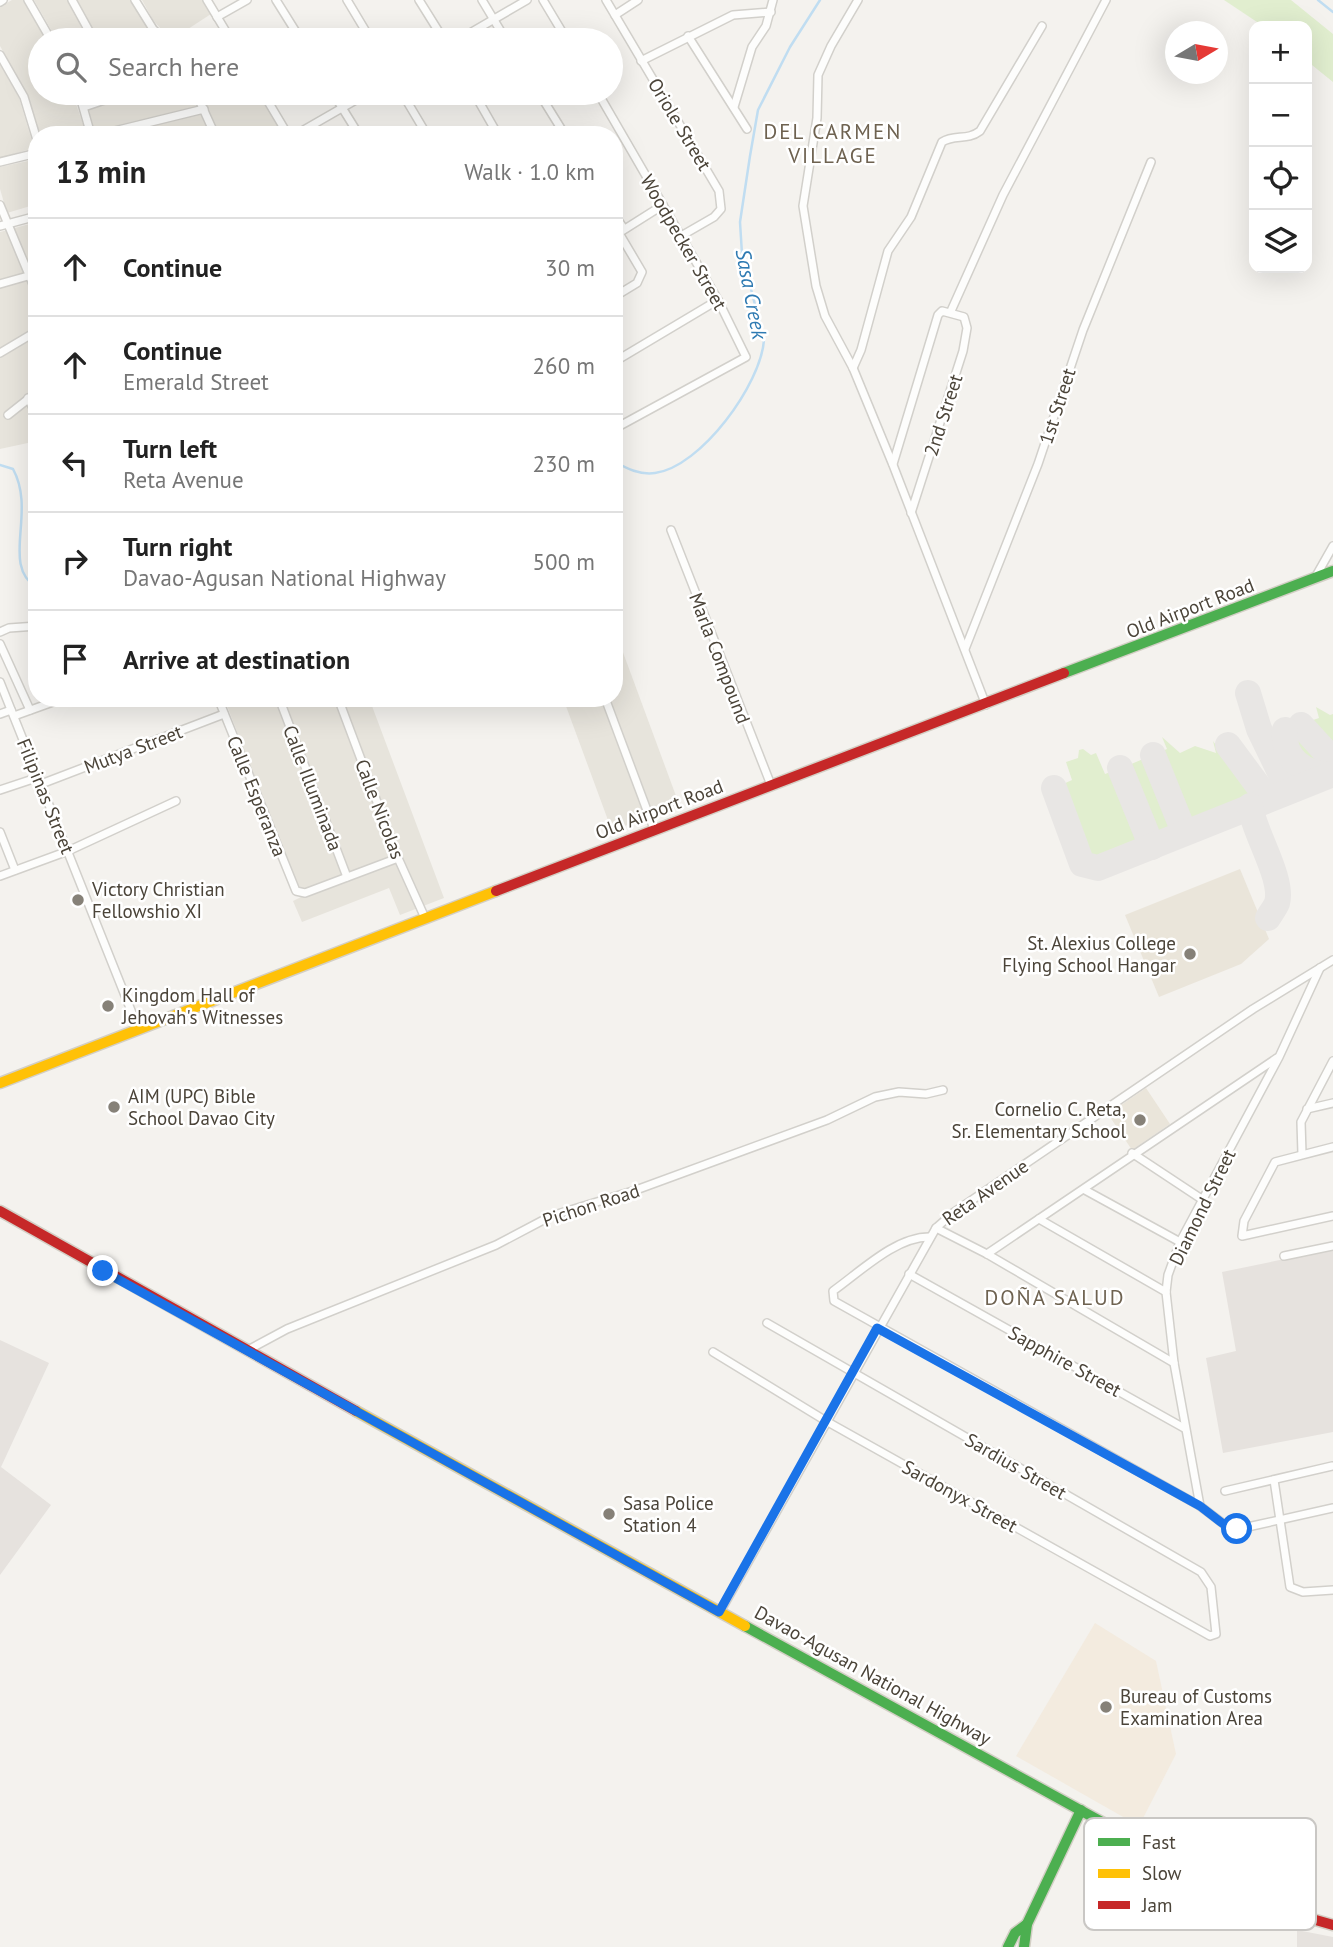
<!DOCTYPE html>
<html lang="en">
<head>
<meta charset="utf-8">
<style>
  body { margin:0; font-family:"PT Sans",sans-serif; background:#f2f2f2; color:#222 }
  .controls { position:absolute; right:21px; top:21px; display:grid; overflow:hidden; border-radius:14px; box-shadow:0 7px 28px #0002 }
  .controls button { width:63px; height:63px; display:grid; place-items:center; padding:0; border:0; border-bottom:2px solid #e0e0e0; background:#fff; color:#222; font:35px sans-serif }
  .compass { position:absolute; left:1165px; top:21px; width:63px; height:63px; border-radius:50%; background:#fff; box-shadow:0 7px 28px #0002; rotate:80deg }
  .stop { position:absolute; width:21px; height:21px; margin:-16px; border:5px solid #1a73e8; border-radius:50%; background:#fff }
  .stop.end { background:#1a73e8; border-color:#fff; box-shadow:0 2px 7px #0008 }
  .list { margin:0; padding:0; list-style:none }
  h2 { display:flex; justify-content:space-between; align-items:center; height:91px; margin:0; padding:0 28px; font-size:30px }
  h2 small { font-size:23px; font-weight:400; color:#767676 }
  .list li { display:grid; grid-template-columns:46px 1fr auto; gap:21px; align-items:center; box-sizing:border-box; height:98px; padding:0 28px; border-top:2px solid #e0e0e0 }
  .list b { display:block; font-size:26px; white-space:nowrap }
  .list p { margin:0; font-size:23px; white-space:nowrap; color:#767676 }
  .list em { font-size:23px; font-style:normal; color:#767676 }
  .icon { flex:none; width:38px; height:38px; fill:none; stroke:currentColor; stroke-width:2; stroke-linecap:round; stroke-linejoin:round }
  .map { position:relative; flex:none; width:1333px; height:1947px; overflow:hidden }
  .search { position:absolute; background:#fff; box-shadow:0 7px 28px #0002; left:28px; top:28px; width:595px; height:77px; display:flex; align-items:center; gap:18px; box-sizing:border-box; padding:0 24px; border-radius:38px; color:#767676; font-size:26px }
  .panel { position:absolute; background:#fff; box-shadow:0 7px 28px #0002; left:28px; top:126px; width:595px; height:581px; border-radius:28px }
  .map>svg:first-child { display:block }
  .residential { fill:#e7e4dc }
  .commercial { fill:#f3ebdf }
  .industrial { fill:#e6e2de }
  .education { fill:#eae5da }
  .green { fill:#e1eecf }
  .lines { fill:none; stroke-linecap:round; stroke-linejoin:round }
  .stream { stroke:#c0ddf1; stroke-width:2.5 }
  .taxiway { stroke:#e8e6e4; stroke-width:26 }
  .street-casing { stroke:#d2d0cb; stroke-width:10 }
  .fast-casing { stroke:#d3cfc5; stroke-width:13 }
  .slow-casing { stroke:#d3cfc5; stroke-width:13 }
  .jam-casing { stroke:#d3cfc5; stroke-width:13 }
  .street { stroke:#fdfdfc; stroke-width:7 }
  .fast { stroke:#4caf50; stroke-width:10 }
  .slow { stroke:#ffc107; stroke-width:10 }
  .jam { stroke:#c62828; stroke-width:10 }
  .route { stroke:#1a73e8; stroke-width:9 }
  .poi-dot { fill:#868178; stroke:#fff; stroke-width:2.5 }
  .labels { text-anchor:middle; stroke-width:5; stroke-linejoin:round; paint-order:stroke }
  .street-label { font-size:19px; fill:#4b4439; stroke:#fff }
  .poi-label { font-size:19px; fill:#4b4439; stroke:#fff; text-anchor:start }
  .neighbourhood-label { font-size:21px; letter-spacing:2px; fill:#6e6250; stroke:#fff }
  .water-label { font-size:21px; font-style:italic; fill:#2e7ab2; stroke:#fff }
  .key { fill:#fff; stroke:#c9c7c4; stroke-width:2 }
  .key-label { font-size:19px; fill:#4b4439 }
</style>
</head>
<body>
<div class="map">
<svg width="1333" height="1947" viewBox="0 0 1333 1947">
  <rect width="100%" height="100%" fill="#f4f2ee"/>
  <!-- residential -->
  <g class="residential">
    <polygon points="12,0 23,0 46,40 40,40 40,93 72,93 86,132 39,135 26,92 0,46 0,7"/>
    <polygon points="34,0 68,0 91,40 57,40"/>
    <polygon points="77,0 131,0 158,40 98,40"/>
    <polygon points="142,0 203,0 211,14 171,40 153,20"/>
    <polygon points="0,64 19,98 34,148 0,158"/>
    <polygon points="134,93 191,93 197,107 94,133 89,110"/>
    <polygon points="200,93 258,93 283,135 219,135"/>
    <polygon points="201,113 210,135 117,135"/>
    <polygon points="37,159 37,204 7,213 0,189 0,167"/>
    <polygon points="37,222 37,441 0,449 0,232"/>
    <polygon points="614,628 679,804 612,831 563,698 614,698"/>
    <polygon points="224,698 369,698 444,898 400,915 389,888 302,922 293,901 301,897"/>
  </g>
  <!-- commercial -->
  <polygon class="commercial" points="1095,1623 1156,1661 1176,1754 1139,1826 1016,1756"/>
  <!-- industrial -->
  <g class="industrial">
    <polygon points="1333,1249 1333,1432 1223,1453 1206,1358 1236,1351 1222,1272"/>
    <polygon points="0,1340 49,1363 1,1467 51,1505 0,1575"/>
    <polygon points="1297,1930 1333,1937 1333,1947 1297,1947"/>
  </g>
  <!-- education -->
  <g class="education">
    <polygon points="1240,869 1269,939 1241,964 1159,997 1125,915"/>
    <polygon points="1146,1088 1170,1124 1132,1150 1108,1114"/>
  </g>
  <!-- green -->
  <g class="green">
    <polygon points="1224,0 1291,0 1333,34 1333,82 1307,61 1307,26 1263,26"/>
    <polygon points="1316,707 1330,715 1333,714 1333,755 1307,722 1319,718"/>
    <polygon points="1296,726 1327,762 1325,768 1313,770 1297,758 1288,737 1291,728"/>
    <polygon points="1162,737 1180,753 1195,746 1216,753 1213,741 1220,751 1225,748 1260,794 1184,824 1157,753 1167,749"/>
    <polygon points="1083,749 1091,755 1096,753 1105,774 1116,770 1127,796 1123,798 1128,810 1132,808 1145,840 1091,862 1083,856 1058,790 1061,785 1072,780 1066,762 1078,758 1079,750"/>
    <polygon points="1150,756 1177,827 1150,838 1137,806 1140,804 1122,768"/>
  </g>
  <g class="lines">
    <!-- stream -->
    <g class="stream">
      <polyline points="1318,0 1333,12"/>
      <path d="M614,461C627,469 640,475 655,473C701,467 761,384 764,340L742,254L740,222L750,156L758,110L790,47L820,0"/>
      <path d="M0,465L13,469C37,513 0,565 37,588"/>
    </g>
    <!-- taxiway -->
    <g class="taxiway">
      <polyline points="1248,693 1259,729 1289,791"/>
      <polyline points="1301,725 1333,760"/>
      <path d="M1285,730C1282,759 1304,773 1329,775"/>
      <polyline points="1228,745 1268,799"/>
      <polyline points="1153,755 1184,832"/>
      <polyline points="1120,768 1152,847"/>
      <polyline points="1054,788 1082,864 1098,868 1333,774"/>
      <path d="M1250,806C1254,833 1284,879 1277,903C1275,908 1270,914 1268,918"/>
    </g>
    <!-- street casing -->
    <g class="street-casing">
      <g id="street">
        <polyline points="28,0 51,40"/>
        <polyline points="72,0 94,40"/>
        <polyline points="135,0 153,29 164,40"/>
        <polyline points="207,0 231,40"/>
        <polyline points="276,0 301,40"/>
        <polyline points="347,0 371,40"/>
        <polyline points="419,0 444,40"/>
        <polyline points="482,0 506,40"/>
        <polyline points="543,0 567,40"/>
        <polyline points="606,0 719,191 721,209 714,217 681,236"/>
        <polyline points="858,0 831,46 818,75 817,118 803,206 816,286 825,316 853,368 893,465 986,705"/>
        <polyline points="0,2 3,0"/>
        <polyline points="615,15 638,0"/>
        <polyline points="217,17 247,0"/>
        <polyline points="688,36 747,129"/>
        <polyline points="458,40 527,0"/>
        <polyline points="0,55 24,97 37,140"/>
        <polyline points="641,61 733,15 771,12"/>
        <polyline points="79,93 91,135"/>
        <polyline points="196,93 215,135"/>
        <polyline points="263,93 288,135"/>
        <polyline points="333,93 359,135"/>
        <polyline points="402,93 427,135"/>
        <polyline points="474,93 498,135"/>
        <polyline points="539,93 565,135"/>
        <polyline points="598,93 718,300 746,357 614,429"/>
        <polyline points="84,107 125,93"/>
        <polyline points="734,107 752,47 766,26 773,0"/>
        <polyline points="98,135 204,109"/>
        <polyline points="295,135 368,93"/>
        <polyline points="0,162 37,153"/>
        <polyline points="0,205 37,294"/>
        <polyline points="614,214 624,229"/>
        <polyline points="0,226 37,216"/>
        <polyline points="614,236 663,205"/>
        <polyline points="0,284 28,276"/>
        <polyline points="614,297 637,283 642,272 619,233"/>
        <polyline points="951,311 1003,195 1106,0"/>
        <polyline points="0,353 37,331"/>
        <polyline points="614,362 718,300"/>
        <path d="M853,368L861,350L888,251L911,217L942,142C955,134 967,141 980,131L1042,26"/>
        <polyline points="28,398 37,416"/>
        <polyline points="8,415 37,392"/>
        <polyline points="893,464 938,315 942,311 964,317 967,328 963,351 911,513"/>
        <polyline points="671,530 771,785"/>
        <polyline points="1316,576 1333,546"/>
        <polyline points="0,632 9,628 37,626"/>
        <polyline points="0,644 30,710"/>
        <polyline points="965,649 1038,464 1083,330 1151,162"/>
        <polyline points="0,682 138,1028"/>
        <polyline points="218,698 296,891 305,893 398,858"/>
        <polyline points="279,698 347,877"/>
        <polyline points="338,698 398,858 425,918"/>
        <polyline points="605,698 654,829"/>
        <polyline points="0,714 11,710"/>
        <polyline points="14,716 64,698"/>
        <polyline points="41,784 224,714"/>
        <polyline points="0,790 39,777"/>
        <polyline points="0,832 15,870"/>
        <polyline points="0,876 68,851 176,801"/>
        <polyline points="1307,1109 1333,1103"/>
        <polyline points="1333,1147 1275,1162 1244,1221 1242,1236 1333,1216"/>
        <polyline points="1132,1153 1203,1200"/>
        <polyline points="1302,1154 1301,1122 1333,1061"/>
        <polyline points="1085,1190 1180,1242"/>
        <polyline points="1039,1219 1166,1292"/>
        <polyline points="936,1228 987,1254 1174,1363"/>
        <path d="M929,1237C895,1237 860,1272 833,1291L834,1301L1200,1506L1229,1528H1243L1333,1508"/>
        <polyline points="987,1254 1277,1058"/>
        <polyline points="1284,1256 1333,1246"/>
        <polyline points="909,1274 1184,1428"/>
        <polyline points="248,1350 287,1329 496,1245 551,1216 636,1190 827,1120 875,1097 899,1092 926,1094 943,1090"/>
        <polyline points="713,1352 826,1421 1210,1636 1216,1634 1211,1587 1201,1572 767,1323"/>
        <polyline points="1274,1480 1290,1587 1303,1592 1333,1590"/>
        <polyline points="1225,1491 1332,1466"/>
        <polyline points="1200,1506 1174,1363 1166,1292 1168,1275 1180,1242 1279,1057 1320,968"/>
        <polyline points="720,1612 936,1228 953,1213 1253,1009 1333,960"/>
      </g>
    </g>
    <!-- fast casing -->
    <g class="fast-casing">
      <g id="fast">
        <polyline points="1064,673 1333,571"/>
        <polyline points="745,1626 1160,1854"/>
        <polyline points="1008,1947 1015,1933 1027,1924"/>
        <polyline points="1024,1947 1027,1924 1081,1810"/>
      </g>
    </g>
    <!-- slow casing -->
    <g class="slow-casing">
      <g id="slow">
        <polyline points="0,1083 496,891"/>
        <polyline points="356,1411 745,1626"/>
      </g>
    </g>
    <!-- jam casing -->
    <g class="jam-casing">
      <g id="jam">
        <polyline points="496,891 1064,673"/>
        <polyline points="0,1211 356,1411"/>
        <polyline points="1160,1854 1260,1904 1333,1925"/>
      </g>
    </g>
    <!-- street -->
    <use href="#street" class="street"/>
    <!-- fast -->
    <use href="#fast" class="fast"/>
    <!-- slow -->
    <use href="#slow" class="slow"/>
    <!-- jam -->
    <use href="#jam" class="jam"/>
  </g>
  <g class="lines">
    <!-- route -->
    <polyline class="route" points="103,1271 719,1612 877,1328 1200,1506 1222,1523 1237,1529"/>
  </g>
  <!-- markers -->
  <g class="poi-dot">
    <circle cx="78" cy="900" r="7"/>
    <circle cx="1190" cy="954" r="7"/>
    <circle cx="108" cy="1006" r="7"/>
    <circle cx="114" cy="1107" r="7"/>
    <circle cx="1140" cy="1120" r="7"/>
    <circle cx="609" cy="1514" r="7"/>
    <circle cx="1106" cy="1707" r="7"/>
  </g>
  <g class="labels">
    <!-- street labels -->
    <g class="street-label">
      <text transform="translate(680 124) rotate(59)" y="7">Oriole Street</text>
      <text transform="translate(684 242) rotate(60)" y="7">Woodpecker Street</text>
      <text transform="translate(1057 406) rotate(-72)" y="7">1st Street</text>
      <text transform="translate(943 415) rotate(-72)" y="7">2nd Street</text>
      <text transform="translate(1190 608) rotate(-21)" y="7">Old Airport Road</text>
      <text transform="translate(720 658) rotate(69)" y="7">Marla Compound</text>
      <text transform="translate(133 749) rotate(-21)" y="7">Mutya Street</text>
      <text transform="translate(313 788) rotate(69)" y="7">Calle Illuminada</text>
      <text transform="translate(46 796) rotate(68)" y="7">Filipinas Street</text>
      <text transform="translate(257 796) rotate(68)" y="7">Calle Esperanza</text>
      <text transform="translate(380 809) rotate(69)" y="7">Calle Nicolas</text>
      <text transform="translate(659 809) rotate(-21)" y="7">Old Airport Road</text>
      <text transform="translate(985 1192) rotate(-35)" y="7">Reta Avenue</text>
      <text transform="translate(591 1205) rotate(-18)" y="7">Pichon Road</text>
      <text transform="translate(1202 1207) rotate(-64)" y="7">Diamond Street</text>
      <text transform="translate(1065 1361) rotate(29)" y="7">Sapphire Street</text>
      <text transform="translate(1016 1466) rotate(30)" y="7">Sardius Street</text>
      <text transform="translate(960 1496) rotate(29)" y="7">Sardonyx Street</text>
      <text transform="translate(873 1675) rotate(29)" y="7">Davao-Agusan National Highway</text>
    </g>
    <!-- poi labels -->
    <g class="poi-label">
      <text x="92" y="896">Victory Christian<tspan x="92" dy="22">Fellowshio XI</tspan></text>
      <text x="1176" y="950" text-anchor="end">St. Alexius College<tspan x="1176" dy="22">Flying School Hangar</tspan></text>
      <text x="122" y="1002">Kingdom Hall of<tspan x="122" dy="22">Jehovah's Witnesses</tspan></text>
      <text x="128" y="1103">AIM (UPC) Bible<tspan x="128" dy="22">School Davao City</tspan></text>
      <text x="1126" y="1116" text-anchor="end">Cornelio C. Reta,<tspan x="1126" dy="22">Sr. Elementary School</tspan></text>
      <text x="623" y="1510">Sasa Police<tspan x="623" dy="22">Station 4</tspan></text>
      <text x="1120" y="1703">Bureau of Customs<tspan x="1120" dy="22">Examination Area</tspan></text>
    </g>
    <!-- neighbourhood labels -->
    <g class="neighbourhood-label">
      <text x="833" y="139">DEL CARMEN<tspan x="833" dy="24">VILLAGE</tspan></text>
      <text x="1055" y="1305">DOÑA SALUD</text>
    </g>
    <!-- water labels -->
    <g class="water-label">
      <text transform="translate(751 294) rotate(79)" y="7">Sasa Creek</text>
    </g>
  </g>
  <!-- legend -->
  <rect x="1084" y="1818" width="232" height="112" rx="10" class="key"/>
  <rect x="1098" y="1838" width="32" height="8" fill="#4caf50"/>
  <rect x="1098" y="1869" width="32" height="9" fill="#ffc107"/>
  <rect x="1098" y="1901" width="32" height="8" fill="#c62828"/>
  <g class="key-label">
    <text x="1142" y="1849">Fast</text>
    <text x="1142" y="1880">Slow</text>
    <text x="1142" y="1912">Jam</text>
  </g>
</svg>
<div class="controls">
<button>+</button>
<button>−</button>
<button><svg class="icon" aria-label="locate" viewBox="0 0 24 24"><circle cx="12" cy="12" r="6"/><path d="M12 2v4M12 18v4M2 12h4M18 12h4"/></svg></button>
<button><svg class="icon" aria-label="layers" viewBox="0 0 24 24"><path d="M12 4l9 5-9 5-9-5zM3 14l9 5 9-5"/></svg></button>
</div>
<svg class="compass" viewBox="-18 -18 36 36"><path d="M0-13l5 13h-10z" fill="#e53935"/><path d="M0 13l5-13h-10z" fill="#767676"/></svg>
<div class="stop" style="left:1237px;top:1529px"></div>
<div class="stop end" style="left:103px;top:1271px"></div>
<div class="search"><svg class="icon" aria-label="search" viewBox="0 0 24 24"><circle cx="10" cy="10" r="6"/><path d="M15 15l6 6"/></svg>Search here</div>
<section class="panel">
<h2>13 min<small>Walk · 1.0 km</small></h2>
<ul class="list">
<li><svg class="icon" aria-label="ahead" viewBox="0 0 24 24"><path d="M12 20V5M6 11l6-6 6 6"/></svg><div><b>Continue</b></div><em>30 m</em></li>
<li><svg class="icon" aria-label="ahead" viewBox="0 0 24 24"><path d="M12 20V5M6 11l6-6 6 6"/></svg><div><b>Continue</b><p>Emerald Street</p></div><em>260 m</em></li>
<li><svg class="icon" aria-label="left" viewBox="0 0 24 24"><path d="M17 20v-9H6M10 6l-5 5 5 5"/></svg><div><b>Turn left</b><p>Reta Avenue</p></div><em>230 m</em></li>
<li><svg class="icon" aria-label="right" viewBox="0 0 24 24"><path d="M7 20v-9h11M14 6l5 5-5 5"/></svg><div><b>Turn right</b><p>Davao-Agusan National Highway</p></div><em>500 m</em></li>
<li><svg class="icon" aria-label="arrive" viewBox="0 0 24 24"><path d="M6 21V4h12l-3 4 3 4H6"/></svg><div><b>Arrive at destination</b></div></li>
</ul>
</section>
</div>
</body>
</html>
